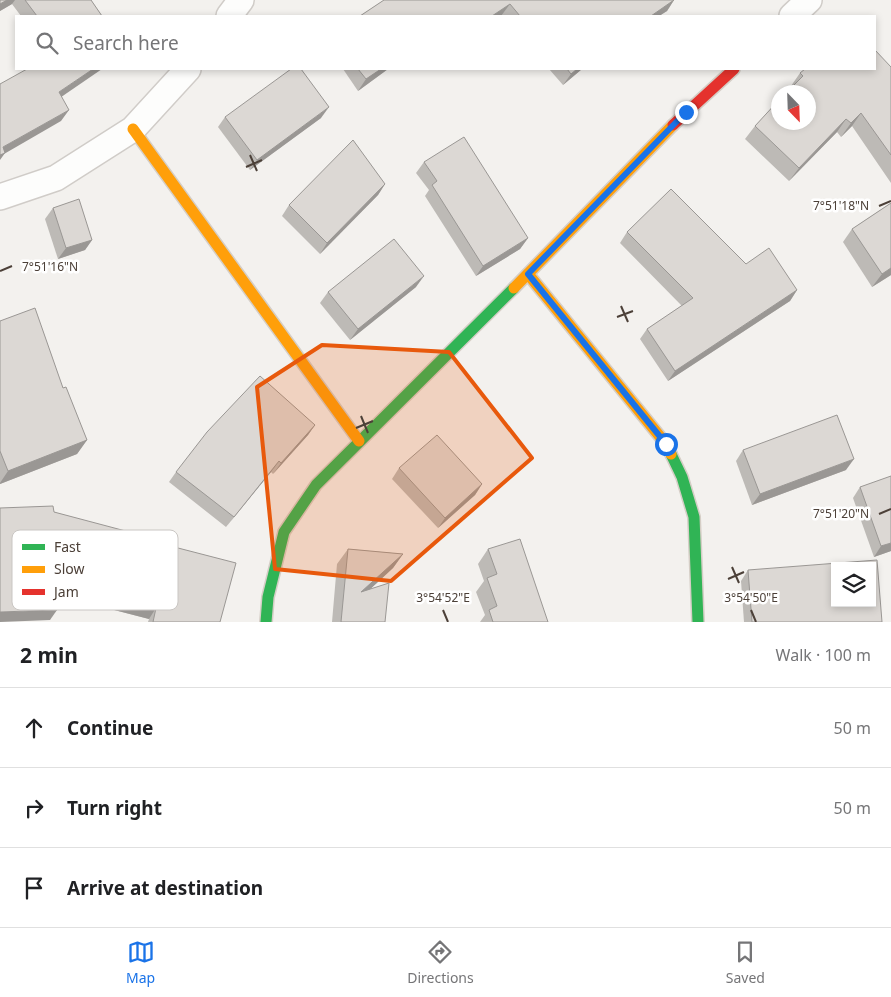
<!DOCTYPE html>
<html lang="en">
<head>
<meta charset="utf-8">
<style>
  body { margin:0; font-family:"Noto Sans",sans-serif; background:#f6f6f6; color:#202124 }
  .controls { position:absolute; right:15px; bottom:15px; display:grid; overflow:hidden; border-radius:0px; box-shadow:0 2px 8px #0003 }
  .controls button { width:45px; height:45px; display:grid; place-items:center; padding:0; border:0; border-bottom:1px solid #e0e0e0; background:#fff; color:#202124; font:25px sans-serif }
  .compass { position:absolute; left:771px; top:85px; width:45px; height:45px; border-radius:50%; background:#fff; box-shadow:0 2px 8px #0003; rotate:157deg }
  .stop { position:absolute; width:15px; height:15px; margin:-11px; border:4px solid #1a73e8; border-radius:50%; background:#fff }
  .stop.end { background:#1a73e8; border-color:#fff; box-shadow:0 1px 5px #0008 }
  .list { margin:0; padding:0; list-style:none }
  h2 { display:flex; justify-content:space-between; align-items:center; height:65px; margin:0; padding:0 20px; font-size:21px }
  h2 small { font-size:16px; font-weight:400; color:#757577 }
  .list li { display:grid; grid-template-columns:32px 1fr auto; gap:15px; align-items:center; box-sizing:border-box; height:80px; padding:0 20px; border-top:1px solid #e0e0e0 }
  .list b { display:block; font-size:19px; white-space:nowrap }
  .list em { font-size:16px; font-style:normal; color:#757577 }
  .icon { flex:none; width:28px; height:28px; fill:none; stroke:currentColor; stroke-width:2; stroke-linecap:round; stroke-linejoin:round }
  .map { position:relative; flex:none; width:891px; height:622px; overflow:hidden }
  .search { position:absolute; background:#fff; box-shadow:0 2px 8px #0003; left:15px; right:15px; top:15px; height:55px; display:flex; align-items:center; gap:12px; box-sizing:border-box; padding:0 18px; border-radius:0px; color:#757577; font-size:19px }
  .sheet { height:305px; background:#fff }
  nav { display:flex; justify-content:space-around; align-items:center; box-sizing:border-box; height:70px; border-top:1px solid #e0e0e0; background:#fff; font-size:14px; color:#757577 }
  nav a { display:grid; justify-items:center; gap:2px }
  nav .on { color:#1a73e8 }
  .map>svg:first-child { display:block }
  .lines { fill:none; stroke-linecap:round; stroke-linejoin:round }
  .street-casing { stroke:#d0ccc8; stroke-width:28 }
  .fast-casing { stroke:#d5cec6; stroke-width:14 }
  .slow-casing { stroke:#d5cec6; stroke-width:14 }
  .jam-casing { stroke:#d5cec6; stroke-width:14 }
  .street { stroke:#fdfdfc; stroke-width:25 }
  .fast { stroke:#30b455; stroke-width:11 }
  .slow { stroke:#ff9f0a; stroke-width:11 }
  .jam { stroke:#e5322d; stroke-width:11 }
  .wall { fill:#bdbab6 }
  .shaded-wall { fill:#9a9794 }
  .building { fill:#dcd8d4; stroke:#9a9794; fill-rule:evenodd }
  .route { stroke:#1a73e8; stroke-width:6 }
  .marked { fill:#e8590c; fill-opacity:0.2; stroke:#e8590c; stroke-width:4; stroke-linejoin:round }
  .ticks { fill:none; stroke:#4c4038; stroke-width:2 }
  .key { fill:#fff; stroke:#c9c6c3; stroke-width:1 }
  .key-label { font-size:14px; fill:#4c4038 }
  .ticks-label { font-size:12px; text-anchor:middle; fill:#4c4038; stroke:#fff; stroke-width:5; stroke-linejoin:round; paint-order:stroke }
</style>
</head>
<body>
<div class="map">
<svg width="891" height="622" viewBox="0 0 891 622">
  <rect width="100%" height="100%" fill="#f3f1ee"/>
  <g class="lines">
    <!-- street casing -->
    <g class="street-casing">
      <g id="street">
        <polyline points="229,16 241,0"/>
        <polyline points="792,16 809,0"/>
        <polyline points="0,197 56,178 133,129 188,69"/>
      </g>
    </g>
    <!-- fast casing -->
    <g class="fast-casing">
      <g id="fast">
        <polyline points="671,454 682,477 694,517 698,622"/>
        <polyline points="266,622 268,597 284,532 316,485 514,288"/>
      </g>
    </g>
    <!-- slow casing -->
    <g class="slow-casing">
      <g id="slow">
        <polyline points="133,129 359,441"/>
        <polyline points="528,274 666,444 671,454"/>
        <polyline points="514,288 673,125"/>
      </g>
    </g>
    <!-- jam casing -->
    <g class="jam-casing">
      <polyline id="jam" points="673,125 734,69"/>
    </g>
    <!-- street -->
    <use href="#street" class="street"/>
    <!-- fast -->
    <use href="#fast" class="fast"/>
    <!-- slow -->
    <use href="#slow" class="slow"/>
    <!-- jam -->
    <use href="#jam" class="jam"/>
  </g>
  <!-- wall -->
  <g class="wall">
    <polygon points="0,0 91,0 102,16 21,16 12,4 0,11"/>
    <polygon points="384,0 674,0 667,11 659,16 360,16"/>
    <polygon points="891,67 891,183 852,126 841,137 837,132 789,181 745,139 755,126 792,87 791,86 800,73"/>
    <polygon points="343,69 388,69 358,91"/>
    <polygon points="549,69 582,69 563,85"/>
    <polygon points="225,117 321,118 250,170 218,127"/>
    <polygon points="424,162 528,238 520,249 476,276 425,196 429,190 416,173"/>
    <polygon points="385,184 378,195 320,254 282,216 289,205"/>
    <polygon points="891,203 891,275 872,287 843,242 852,229"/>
    <polygon points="53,208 92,240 85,250 58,259 45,219"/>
    <polygon points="627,232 746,264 797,290 790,301 668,381 640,339 647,329 682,306 620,243"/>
    <polygon points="416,287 350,340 320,303 328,292"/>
    <polygon points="0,321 63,388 87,440 77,454 0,484"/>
    <polygon points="315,425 308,435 273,474 271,472 226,527 169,482 176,472"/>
    <polygon points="743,450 846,470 752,505 736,461"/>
    <polygon points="399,468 482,484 475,495 438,528 392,479"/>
    <polygon points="860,487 891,551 874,557 853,498"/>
    <polygon points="54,512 151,541 220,622 148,622 149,619 56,595 50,620"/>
    <polygon points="348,549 403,554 393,568 370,589 385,622 332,622 337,564"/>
    <polygon points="488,549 548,622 480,622 485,615 476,592 484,581 478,564"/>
    <polygon points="748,570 882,622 744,622 741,581"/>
  </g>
  <!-- shaded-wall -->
  <g class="shaded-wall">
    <polygon points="7,0 15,0 12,4 0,11 0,4"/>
    <polygon points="674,0 667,11 659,16 651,16"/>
    <polygon points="510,4 501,16 492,16"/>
    <polygon points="93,69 102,69 51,104 59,92"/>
    <polygon points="381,69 388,69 358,91 366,79"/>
    <polygon points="577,69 582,69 563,85 571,74"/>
    <polygon points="329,107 321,118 250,170 257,160"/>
    <polygon points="69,110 61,121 4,154 5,153 0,160 0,151 3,147"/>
    <polygon points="861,113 852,126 841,137 851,123"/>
    <polygon points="846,119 837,132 789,181 799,168"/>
    <polygon points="385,184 378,195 320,254 327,243"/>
    <polygon points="528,238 520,249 476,276 483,266"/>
    <polygon points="92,240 85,250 58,259 66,248"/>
    <polygon points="891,268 891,275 872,287 882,274"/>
    <polygon points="424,276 416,287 350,340 358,329"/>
    <polygon points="797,290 790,301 668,381 675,371"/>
    <polygon points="315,425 308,435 273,474 281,463"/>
    <polygon points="87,440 77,454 0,484 0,483 8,471"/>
    <polygon points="854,459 846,470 752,505 760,494"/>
    <polygon points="279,461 271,472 226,527 234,517"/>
    <polygon points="482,484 475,495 438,528 445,518"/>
    <polygon points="891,543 891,551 874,557 881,546"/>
    <polygon points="403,554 393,568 351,607 361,592"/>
    <polygon points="56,582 156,608 149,619 49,593"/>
    <polygon points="57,610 50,620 0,622 0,612"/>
  </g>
  <!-- building -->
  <g class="building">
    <polygon points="0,0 7,0 0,4"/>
    <polygon points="25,0 91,0 102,16 37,16"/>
    <polygon points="384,0 674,0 651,16 520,16 510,4 492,16 360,16"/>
    <polygon points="875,50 891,67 891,155 861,113 851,123 846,119 799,168 755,126 778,101 778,122 808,122 808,92 787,92 803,76 800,73 805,69 875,69"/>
    <polygon points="27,69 93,69 59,92 69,110 3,147 5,153 0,155 0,84"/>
    <polygon points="291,69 301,69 329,107 257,160 225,117"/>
    <polygon points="358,69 381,69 366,79"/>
    <polygon points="567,69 577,69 571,74"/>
    <polygon points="464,137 528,238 483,266 432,185 437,181 424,162"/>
    <polygon points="353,140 385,184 327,243 289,205"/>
    <polygon points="671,189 746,264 769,248 797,290 675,371 647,329 693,298 627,232"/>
    <polygon points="79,199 92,240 66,248 53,208"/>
    <polygon points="891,203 891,268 882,274 852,229"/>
    <polygon points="394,239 424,276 358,329 328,292"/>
    <polygon points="35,308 63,388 66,387 87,440 8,471 0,451 0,321"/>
    <polygon points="260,376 315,425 281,463 279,461 234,517 176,472 207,432"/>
    <polygon points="837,415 854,459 760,494 743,450"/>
    <polygon points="437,435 482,484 445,518 399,468"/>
    <polygon points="891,476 891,543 881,546 860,487"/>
    <polygon points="53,506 54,512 152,538 151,541 236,563 220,622 153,622 156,608 56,582 57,610 0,612 0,508"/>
    <polygon points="520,539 548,622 493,622 489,610 497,606 487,578 497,574 488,549"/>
    <polygon points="348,549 403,554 361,592 389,583 385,622 341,622"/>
    <path d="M877,560L882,622H752L748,570ZM835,566H872V603H835Z"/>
  </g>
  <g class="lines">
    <!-- route -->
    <polyline class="route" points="666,444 528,274 686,112"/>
  </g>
  <!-- marked area -->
  <path class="marked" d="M322,345L449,352L532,458L391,581L275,569L257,387Z"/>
  <!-- ticks -->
  <path class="ticks" d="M250,155L257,171M246,167L262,160M879,206L891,201M0,271L12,266M621,306L628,322M617,317L633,311M361,416L368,433M356,428L373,421M879,514L891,509M732,567L739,583M728,579L744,572M443,610L448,622M751,610L756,622"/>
  <!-- legend -->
  <rect x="12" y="530" width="166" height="80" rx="8" class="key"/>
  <rect x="22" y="544" width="23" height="6" fill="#30b455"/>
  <rect x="22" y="566" width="23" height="7" fill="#ff9f0a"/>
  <rect x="22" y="589" width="23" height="6" fill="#e5322d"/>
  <g class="key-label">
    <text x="54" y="552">Fast</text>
    <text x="54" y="574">Slow</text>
    <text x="54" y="597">Jam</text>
  </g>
  <g class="ticks-label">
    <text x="841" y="210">7°51'18"N</text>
    <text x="50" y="271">7°51'16"N</text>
    <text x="841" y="518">7°51'20"N</text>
    <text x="443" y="602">3°54'52"E</text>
    <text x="751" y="602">3°54'50"E</text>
  </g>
</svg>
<div class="controls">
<button><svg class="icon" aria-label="layers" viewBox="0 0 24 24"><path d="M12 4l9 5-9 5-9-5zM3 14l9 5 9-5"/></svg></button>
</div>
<svg class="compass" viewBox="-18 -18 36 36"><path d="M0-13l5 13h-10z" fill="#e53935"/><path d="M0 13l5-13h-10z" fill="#757577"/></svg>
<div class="stop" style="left:666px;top:444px"></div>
<div class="stop end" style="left:686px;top:112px"></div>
<div class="search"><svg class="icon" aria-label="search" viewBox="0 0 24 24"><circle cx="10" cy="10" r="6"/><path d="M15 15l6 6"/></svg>Search here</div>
</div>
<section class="sheet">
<h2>2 min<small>Walk · 100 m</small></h2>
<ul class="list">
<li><svg class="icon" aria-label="ahead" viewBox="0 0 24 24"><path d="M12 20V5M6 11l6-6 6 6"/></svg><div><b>Continue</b></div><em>50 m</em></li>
<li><svg class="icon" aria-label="right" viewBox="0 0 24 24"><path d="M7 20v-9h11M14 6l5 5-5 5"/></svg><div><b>Turn right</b></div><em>50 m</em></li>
<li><svg class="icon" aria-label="arrive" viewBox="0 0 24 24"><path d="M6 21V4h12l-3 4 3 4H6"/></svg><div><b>Arrive at destination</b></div></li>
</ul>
</section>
<nav>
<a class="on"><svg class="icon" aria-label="map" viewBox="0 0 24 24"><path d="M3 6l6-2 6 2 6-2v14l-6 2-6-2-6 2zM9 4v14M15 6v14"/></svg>Map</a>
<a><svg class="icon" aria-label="directions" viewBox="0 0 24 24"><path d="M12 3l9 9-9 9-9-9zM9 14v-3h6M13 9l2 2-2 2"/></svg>Directions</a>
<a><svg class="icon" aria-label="saved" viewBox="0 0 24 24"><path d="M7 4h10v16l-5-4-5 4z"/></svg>Saved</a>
</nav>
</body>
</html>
